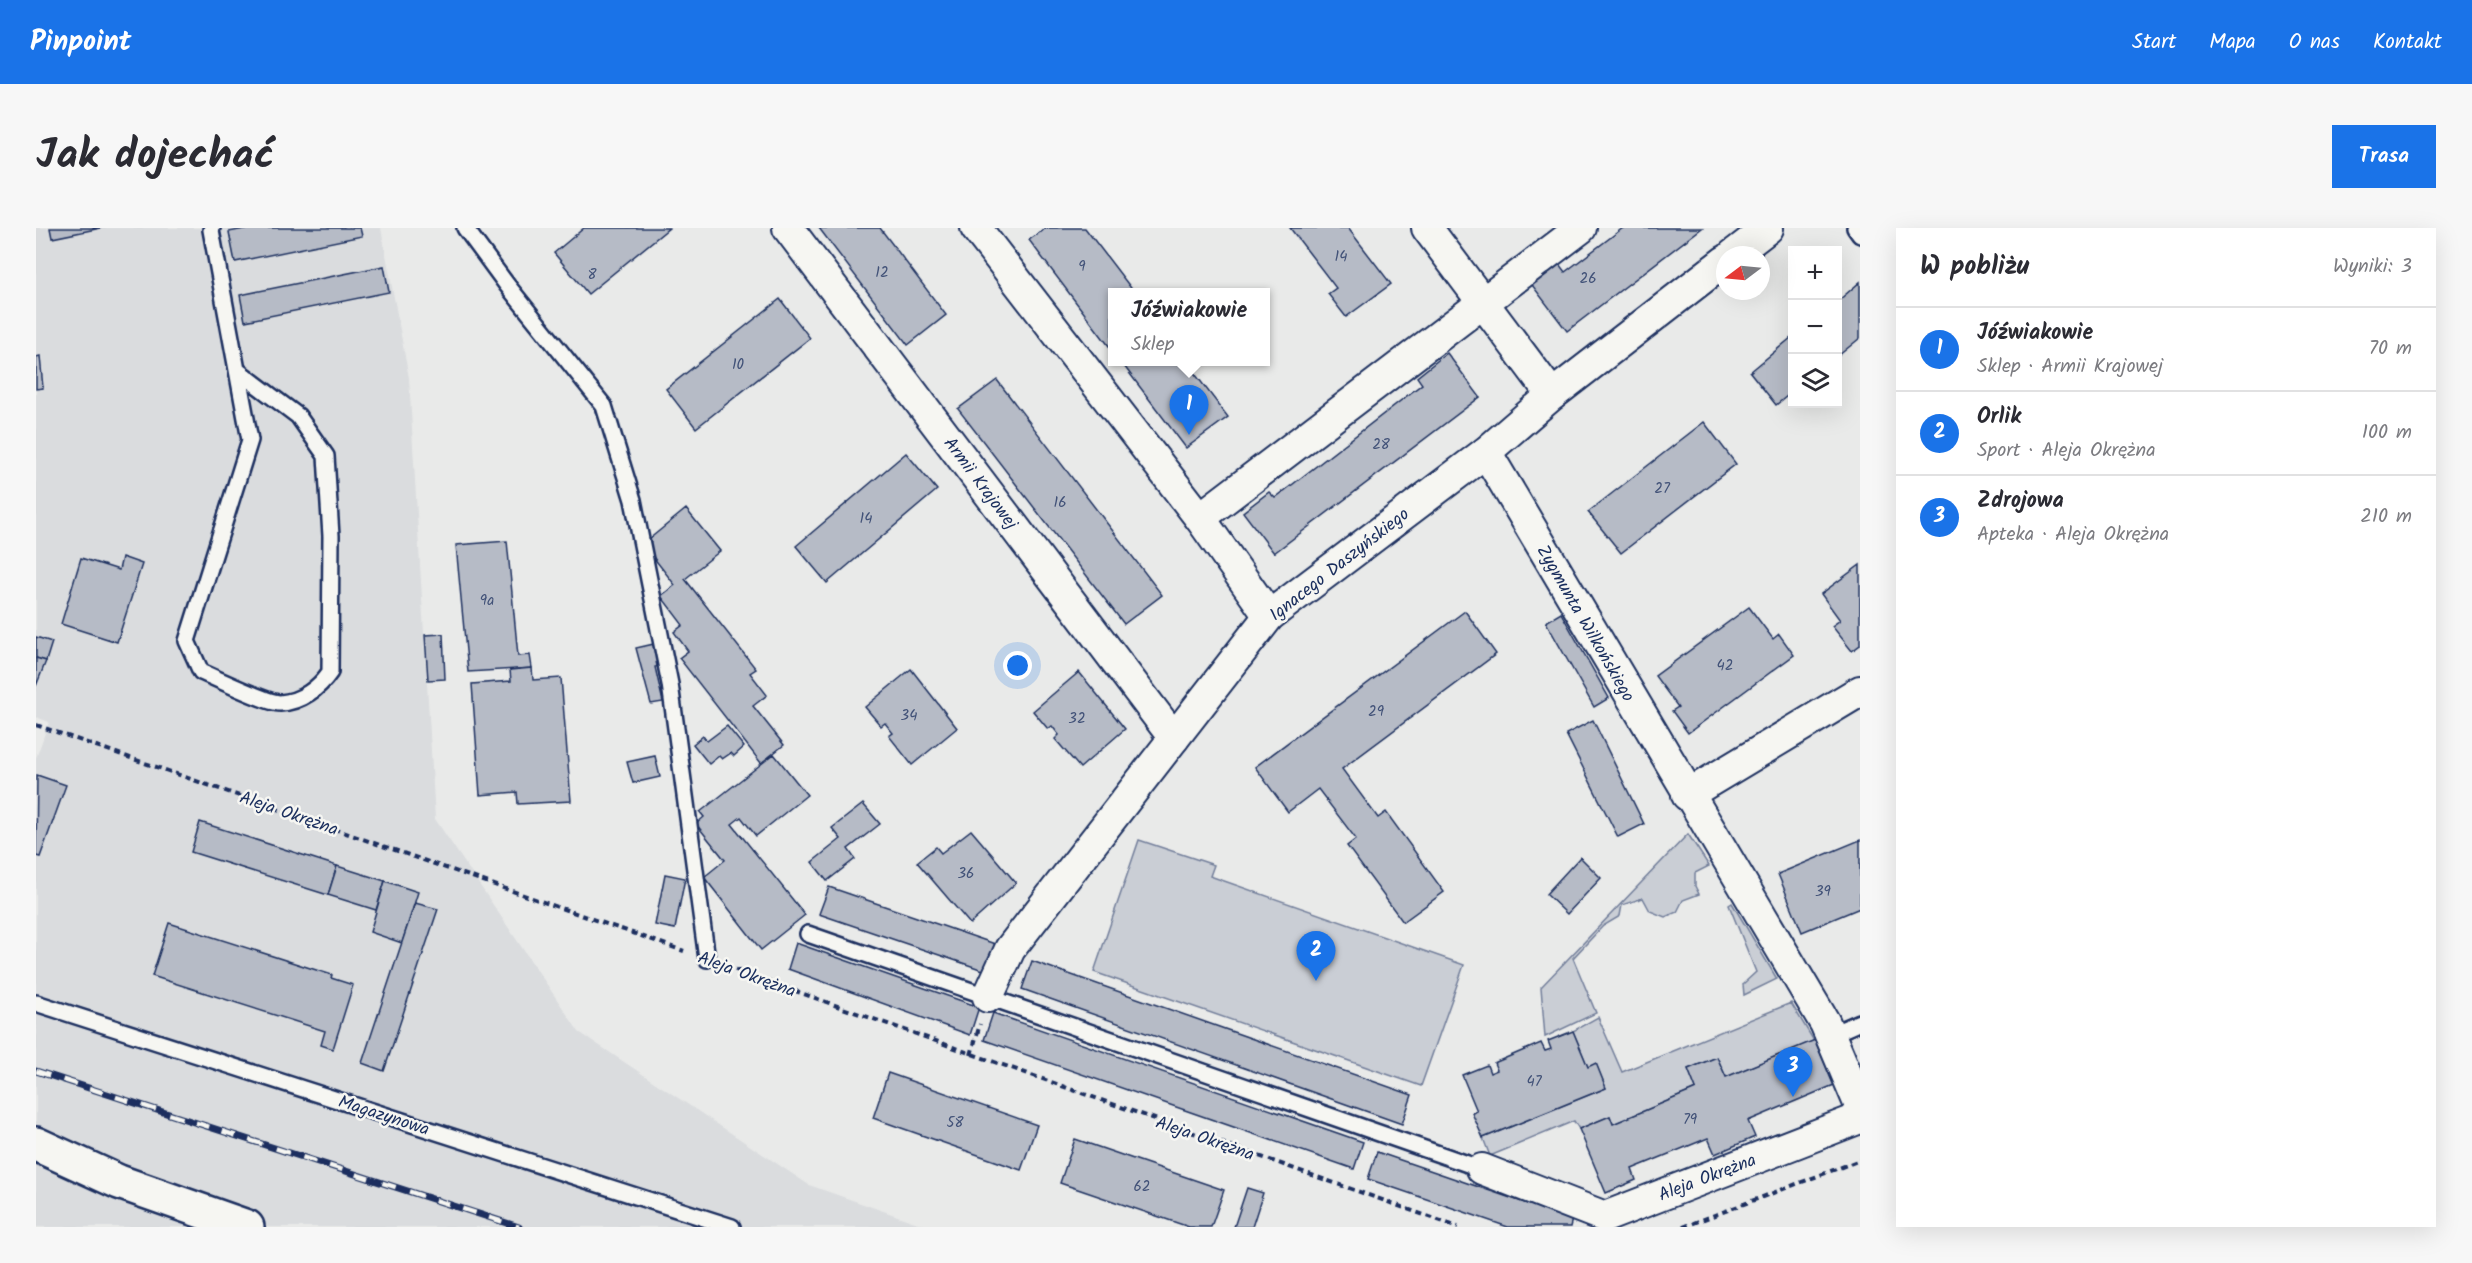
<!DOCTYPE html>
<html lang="pl">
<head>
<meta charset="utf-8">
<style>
  body { margin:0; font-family:Kalam,sans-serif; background:#f7f7f7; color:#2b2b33 }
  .controls { position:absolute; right:18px; top:18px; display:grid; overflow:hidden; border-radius:0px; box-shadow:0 6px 24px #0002 }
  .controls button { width:54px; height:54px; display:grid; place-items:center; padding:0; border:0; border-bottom:2px solid #e1e1e2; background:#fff; color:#2b2b33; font:30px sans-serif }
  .compass { position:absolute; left:1680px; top:18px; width:54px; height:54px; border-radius:50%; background:#fff; box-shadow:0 6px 24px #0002; rotate:254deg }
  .you { position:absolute; left:982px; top:438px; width:21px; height:21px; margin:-15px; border:4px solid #fff; border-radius:50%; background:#1a73e8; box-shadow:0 0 0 9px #1a73e833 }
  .badge { display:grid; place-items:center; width:39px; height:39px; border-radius:50%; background:#1a73e8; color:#fff; font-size:20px; font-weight:700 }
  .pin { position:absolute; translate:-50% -50px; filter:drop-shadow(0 2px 3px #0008) }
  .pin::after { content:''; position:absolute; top:32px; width:21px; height:18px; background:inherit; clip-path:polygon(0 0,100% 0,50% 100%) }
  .popup { position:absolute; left:1072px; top:60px; width:162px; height:78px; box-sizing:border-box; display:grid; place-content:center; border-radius:0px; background:#fff; filter:drop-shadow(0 2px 4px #0005); font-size:20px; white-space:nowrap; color:#7c7c81 }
  .popup b { font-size:22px; color:#2b2b33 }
  .popup::after { content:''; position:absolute; left:50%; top:100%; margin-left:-12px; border:12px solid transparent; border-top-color:#fff }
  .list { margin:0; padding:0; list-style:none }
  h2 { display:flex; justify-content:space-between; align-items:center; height:78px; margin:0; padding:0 24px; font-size:26px }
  h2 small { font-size:20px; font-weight:400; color:#7c7c81 }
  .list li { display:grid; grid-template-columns:39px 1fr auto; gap:18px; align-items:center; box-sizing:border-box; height:84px; padding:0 24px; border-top:2px solid #e1e1e2 }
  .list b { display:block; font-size:22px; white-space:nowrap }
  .list p { margin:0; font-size:20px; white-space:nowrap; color:#7c7c81 }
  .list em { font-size:20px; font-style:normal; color:#7c7c81 }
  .icon { flex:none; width:33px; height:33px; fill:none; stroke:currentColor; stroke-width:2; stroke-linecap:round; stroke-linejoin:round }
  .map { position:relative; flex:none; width:1824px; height:999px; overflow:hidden; border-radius:0px }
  header { display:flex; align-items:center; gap:36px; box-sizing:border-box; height:84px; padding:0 30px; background:#1a73e8; color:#fff }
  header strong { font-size:28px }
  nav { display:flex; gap:33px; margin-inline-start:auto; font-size:21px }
  .intro { display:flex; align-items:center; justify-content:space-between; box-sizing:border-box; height:144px; padding:0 36px }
  h1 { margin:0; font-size:42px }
  .button { padding:15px 27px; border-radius:0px; background:#1a73e8; color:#fff; font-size:21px; font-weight:700 }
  main { display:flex; gap:36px; padding:0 36px }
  aside { flex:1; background:#fff; border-radius:0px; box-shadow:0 6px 24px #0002 }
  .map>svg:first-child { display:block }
  .built { fill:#dadcde }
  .green { fill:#caced5; stroke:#727e9a; stroke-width:1.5 }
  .building { fill:#b6bbc6; stroke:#1b2f5e; stroke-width:1.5 }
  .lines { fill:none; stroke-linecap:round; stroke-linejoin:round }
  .service-casing { stroke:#1b2f5e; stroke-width:20 }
  .minor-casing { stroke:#1b2f5e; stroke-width:34 }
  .tertiary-casing { stroke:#1b2f5e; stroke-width:38 }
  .path { stroke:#1b2f5e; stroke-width:4; stroke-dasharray:6 4.5; stroke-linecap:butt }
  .service { stroke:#f6f6f2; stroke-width:15 }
  .minor { stroke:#f6f6f2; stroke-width:30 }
  .tertiary { stroke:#f6f6f2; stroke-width:33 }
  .rail-casing { stroke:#1b2f5e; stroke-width:7 }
  .rail { stroke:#f6f6f2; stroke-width:4.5; stroke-dasharray:14; stroke-linecap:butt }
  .labels { text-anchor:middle; stroke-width:5; stroke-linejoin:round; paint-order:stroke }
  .number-label { font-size:15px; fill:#425278 }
  .street-label { font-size:18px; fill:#1b2f5e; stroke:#f6f6f2 }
</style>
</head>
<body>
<header>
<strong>Pinpoint</strong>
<nav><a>Start</a><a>Mapa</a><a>O nas</a><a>Kontakt</a></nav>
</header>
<div class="intro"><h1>Jak dojechać</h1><a class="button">Trasa</a></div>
<main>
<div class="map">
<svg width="1824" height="999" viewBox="0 0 1824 999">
  <rect width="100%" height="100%" fill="#e9eae9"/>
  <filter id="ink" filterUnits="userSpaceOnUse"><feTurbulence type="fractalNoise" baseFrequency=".0167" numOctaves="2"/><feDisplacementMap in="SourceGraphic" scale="12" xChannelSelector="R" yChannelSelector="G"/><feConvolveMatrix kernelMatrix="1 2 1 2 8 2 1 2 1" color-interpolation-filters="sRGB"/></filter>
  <g filter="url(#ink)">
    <!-- built -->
    <polygon class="built" points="0,0 345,0 373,150 399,591 543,804 773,957 893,999 0,999 0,530 13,494 0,489"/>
    <!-- green -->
    <g class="green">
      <polygon points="1652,606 1673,638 1659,645 1659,658 1663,666 1647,672 1641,684 1629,689 1614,683 1607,670 1586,677 1584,688 1567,698 1537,730 1560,785 1509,809 1505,759"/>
      <polygon points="1103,612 1178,637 1174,648 1428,737 1385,858 1058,744"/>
      <polygon points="1696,675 1741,751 1708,767 1707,756 1720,744 1693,677"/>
      <polygon points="1755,775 1778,813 1690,849 1681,829 1652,841 1660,861 1577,896 1574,888 1543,901 1538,893 1454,928 1447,910 1570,860 1560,836 1552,839 1537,803 1562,789 1586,844"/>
    </g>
    <!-- building -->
    <g class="building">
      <polygon points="14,0 65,0 16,10"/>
      <polygon points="213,0 324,0 326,8 199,34 193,4"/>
      <polygon points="548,0 633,0 552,66 518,25"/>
      <polygon points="783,0 844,0 910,87 872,117"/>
      <polygon points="1010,0 1049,0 1098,64 1076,64 1076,122 993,12"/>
      <polygon points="1254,0 1312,0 1355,56 1310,89 1292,66 1300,60"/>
      <polygon points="1587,0 1666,0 1531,103 1496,57 1523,36 1529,44"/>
      <polygon points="348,38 353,64 209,93 204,67"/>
      <polygon points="1824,54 1824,110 1802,128 1802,73"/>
      <polygon points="744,71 774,110 660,200 630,161"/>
      <polygon points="1756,109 1756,164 1740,177 1714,144"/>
      <polygon points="1411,125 1444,169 1238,325 1207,284 1233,264 1239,270 1386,156 1381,149"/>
      <polygon points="4,128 7,160 0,161 0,129"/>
      <polygon points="1085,134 1150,134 1192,189 1150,220"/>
      <polygon points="961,152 1126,367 1088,396 922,181"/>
      <polygon points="1668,194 1700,236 1585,325 1552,284"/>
      <polygon points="870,225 901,262 791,355 760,318"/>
      <polygon points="650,281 684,323 649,351 720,441 714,445 731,467 717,478 748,517 725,535 643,430 652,423 638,404 647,397 625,368 639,357 607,316"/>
      <polygon points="471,313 482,428 494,427 496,440 432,444 420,317"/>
      <polygon points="86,329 106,336 81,414 25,396 45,330 83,342"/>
      <polygon points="1824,337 1824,417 1816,423 1796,398 1804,392 1785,366"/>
      <polygon points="1713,379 1737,411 1743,406 1758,427 1652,505 1636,483 1642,479 1619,448"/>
      <polygon points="1429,383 1460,426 1306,541 1342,590 1350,584 1408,664 1367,694 1311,618 1320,611 1282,561 1252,584 1219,539"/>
      <polygon points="1525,385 1573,470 1558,479 1510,394"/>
      <polygon points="407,406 409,451 392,452 389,407"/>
      <polygon points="0,409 16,414 10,433 0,430"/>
      <polygon points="618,416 624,438 619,439 627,474 615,476 600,420"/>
      <polygon points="0,430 10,433 0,458"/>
      <polygon points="496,440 497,452 525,450 535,573 482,576 481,564 444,567 436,456 475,453 474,442"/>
      <polygon points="875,441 921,500 876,537 853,508 857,505 849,495 845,498 829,479"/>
      <polygon points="1043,444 1089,501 1044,540 1019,511 1023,507 1016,498 1012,501 997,483"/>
      <polygon points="1557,492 1608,596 1582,609 1530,506"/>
      <polygon points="691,498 708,519 698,528 695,525 686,531 683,528 673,536 657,516 667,508 671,513"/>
      <polygon points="738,526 771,567 720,608 705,589 696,596 769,687 725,722 668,649 689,632 660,596 668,589 664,584"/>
      <polygon points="619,528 624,549 597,555 591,534"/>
      <polygon points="1,547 30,557 4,629 0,628"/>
      <polygon points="827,576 844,596 812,621 819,631 791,653 776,634 805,611 796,600"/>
      <polygon points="164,594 301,638 292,667 155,624"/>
      <polygon points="935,602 980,655 934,696 881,634 900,619 905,625"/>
      <polygon points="1824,612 1824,680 1766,704 1742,646"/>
      <polygon points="1544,629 1565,650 1531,686 1510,666"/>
      <polygon points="301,638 349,653 340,682 292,667"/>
      <polygon points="629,646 649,650 639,701 619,697"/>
      <polygon points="349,653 382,664 366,715 334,704"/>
      <polygon points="793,659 965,718 956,745 783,686"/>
      <polygon points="379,675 402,681 348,843 326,835"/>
      <polygon points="133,695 296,747 295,750 317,757 297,821 285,817 289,803 116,748"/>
      <polygon points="760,715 943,779 934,807 752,741"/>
      <polygon points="996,733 1376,867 1366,896 986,761"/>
      <polygon points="957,785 1327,914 1318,941 948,812"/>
      <polygon points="1537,803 1552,839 1560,835 1570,860 1447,910 1436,885 1441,883 1426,847 1451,837 1454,845 1461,842 1458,835 1505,815 1509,823 1515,821 1512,813"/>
      <polygon points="1779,812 1798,857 1712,893 1719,909 1679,926 1672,910 1596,941 1600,952 1570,965 1543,901 1574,888 1577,896 1660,861 1652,841 1681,829 1690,849"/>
      <polygon points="852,845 1001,897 985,942 837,890"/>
      <polygon points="1039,911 1188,962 1175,999 1153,999 1024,955"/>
      <polygon points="1341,924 1536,991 1534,999 1472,999 1332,951"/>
      <polygon points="1211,960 1227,965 1216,999 1198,999"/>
    </g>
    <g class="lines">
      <!-- service casing -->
      <g class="service-casing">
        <g id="service">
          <path d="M176,0L175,2L214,212L151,413L165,444C180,450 231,475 244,475C265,474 283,460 294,444L295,308L290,228L262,188L201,142"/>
          <polyline points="429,0 471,57 568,178 597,272 634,456 671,731"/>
          <polyline points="1819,0 1824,7"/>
          <polyline points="772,706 1446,941"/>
          <polyline points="0,775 696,999"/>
          <polyline points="1794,807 1824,794"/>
        </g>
      </g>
      <!-- minor casing -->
      <g class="minor-casing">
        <g id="minor">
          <polyline points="752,0 1138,510"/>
          <polyline points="940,0 1164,290 1233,388"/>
          <polyline points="1391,0 1516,167"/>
          <polyline points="1697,27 1732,0"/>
          <polyline points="1450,224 1789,795 1824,878"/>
          <polyline points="1164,290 1545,0"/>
          <polyline points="1651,567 1824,463"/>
          <polyline points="952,769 974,721 1233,388 1450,224 1516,167 1689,33"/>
          <polyline points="1446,941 1569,989 1824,890"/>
        </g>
      </g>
      <!-- tertiary casing -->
      <g class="tertiary-casing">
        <polyline id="tertiary" points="0,916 83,954 211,999"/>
      </g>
      <!-- path -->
      <g class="path">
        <polyline points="0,497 648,723"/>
        <polyline points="689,738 1422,999"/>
        <polyline points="935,827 944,796"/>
        <polyline points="1647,999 1824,932"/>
      </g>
      <!-- service -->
      <use href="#service" class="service"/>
      <!-- minor -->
      <use href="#minor" class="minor"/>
      <!-- tertiary -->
      <use href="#tertiary" class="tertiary"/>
      <!-- rail casing -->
      <g class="rail-casing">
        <polyline id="rail" points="0,843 483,999"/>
      </g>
      <!-- rail -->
      <use href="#rail" class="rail"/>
    </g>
  </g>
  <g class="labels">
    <!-- number labels -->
    <g class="number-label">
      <text x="1305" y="33">14</text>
      <text x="1046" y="43">9</text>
      <text x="846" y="49">12</text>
      <text x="556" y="51">8</text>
      <text x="1552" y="55">26</text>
      <text x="702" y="141">10</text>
      <text x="1345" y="221">28</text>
      <text x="1626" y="265">27</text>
      <text x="1024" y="279">16</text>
      <text x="830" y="295">14</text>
      <text x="451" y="377">9a</text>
      <text x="1689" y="442">42</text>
      <text x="1340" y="488">29</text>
      <text x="873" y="492">34</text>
      <text x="1041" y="495">32</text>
      <text x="930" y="650">36</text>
      <text x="1787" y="668">39</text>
      <text x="1498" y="858">47</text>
      <text x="1654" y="896">79</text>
      <text x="919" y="899">58</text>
      <text x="1106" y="963">62</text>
    </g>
    <!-- street labels -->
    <g class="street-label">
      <text transform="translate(945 255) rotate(53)" y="6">Armii Krajowej</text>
      <text transform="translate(1303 336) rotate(-38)" y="6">Ignacego Daszyńskiego</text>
      <text transform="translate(1550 395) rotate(60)" y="6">Zygmunta Wilkońskiego</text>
      <text transform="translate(253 585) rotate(19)" y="6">Aleja Okrężna</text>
      <text transform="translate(711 746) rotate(20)" y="6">Aleja Okrężna</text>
      <text transform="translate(348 887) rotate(18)" y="6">Magazynowa</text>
      <text transform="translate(1169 910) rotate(19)" y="6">Aleja Okrężna</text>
      <text transform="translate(1671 949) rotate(-21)" y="6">Aleja Okrężna</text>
    </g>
  </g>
</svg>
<div class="controls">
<button>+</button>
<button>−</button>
<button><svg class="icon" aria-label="layers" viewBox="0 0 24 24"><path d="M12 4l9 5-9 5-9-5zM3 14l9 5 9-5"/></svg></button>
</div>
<svg class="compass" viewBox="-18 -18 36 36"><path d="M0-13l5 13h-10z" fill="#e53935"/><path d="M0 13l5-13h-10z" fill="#7c7c81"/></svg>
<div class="you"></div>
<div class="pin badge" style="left:1153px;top:207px">1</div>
<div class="popup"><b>Jóźwiakowie</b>Sklep</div>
<div class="pin badge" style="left:1280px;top:753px">2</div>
<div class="pin badge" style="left:1757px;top:869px">3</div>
</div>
<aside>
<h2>W pobliżu<small>Wyniki: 3</small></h2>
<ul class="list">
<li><span class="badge">1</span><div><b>Jóźwiakowie</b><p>Sklep · Armii Krajowej</p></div><em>70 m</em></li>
<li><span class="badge">2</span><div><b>Orlik</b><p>Sport · Aleja Okrężna</p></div><em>100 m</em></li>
<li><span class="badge">3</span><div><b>Zdrojowa</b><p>Apteka · Aleja Okrężna</p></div><em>210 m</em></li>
</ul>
</aside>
</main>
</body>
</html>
